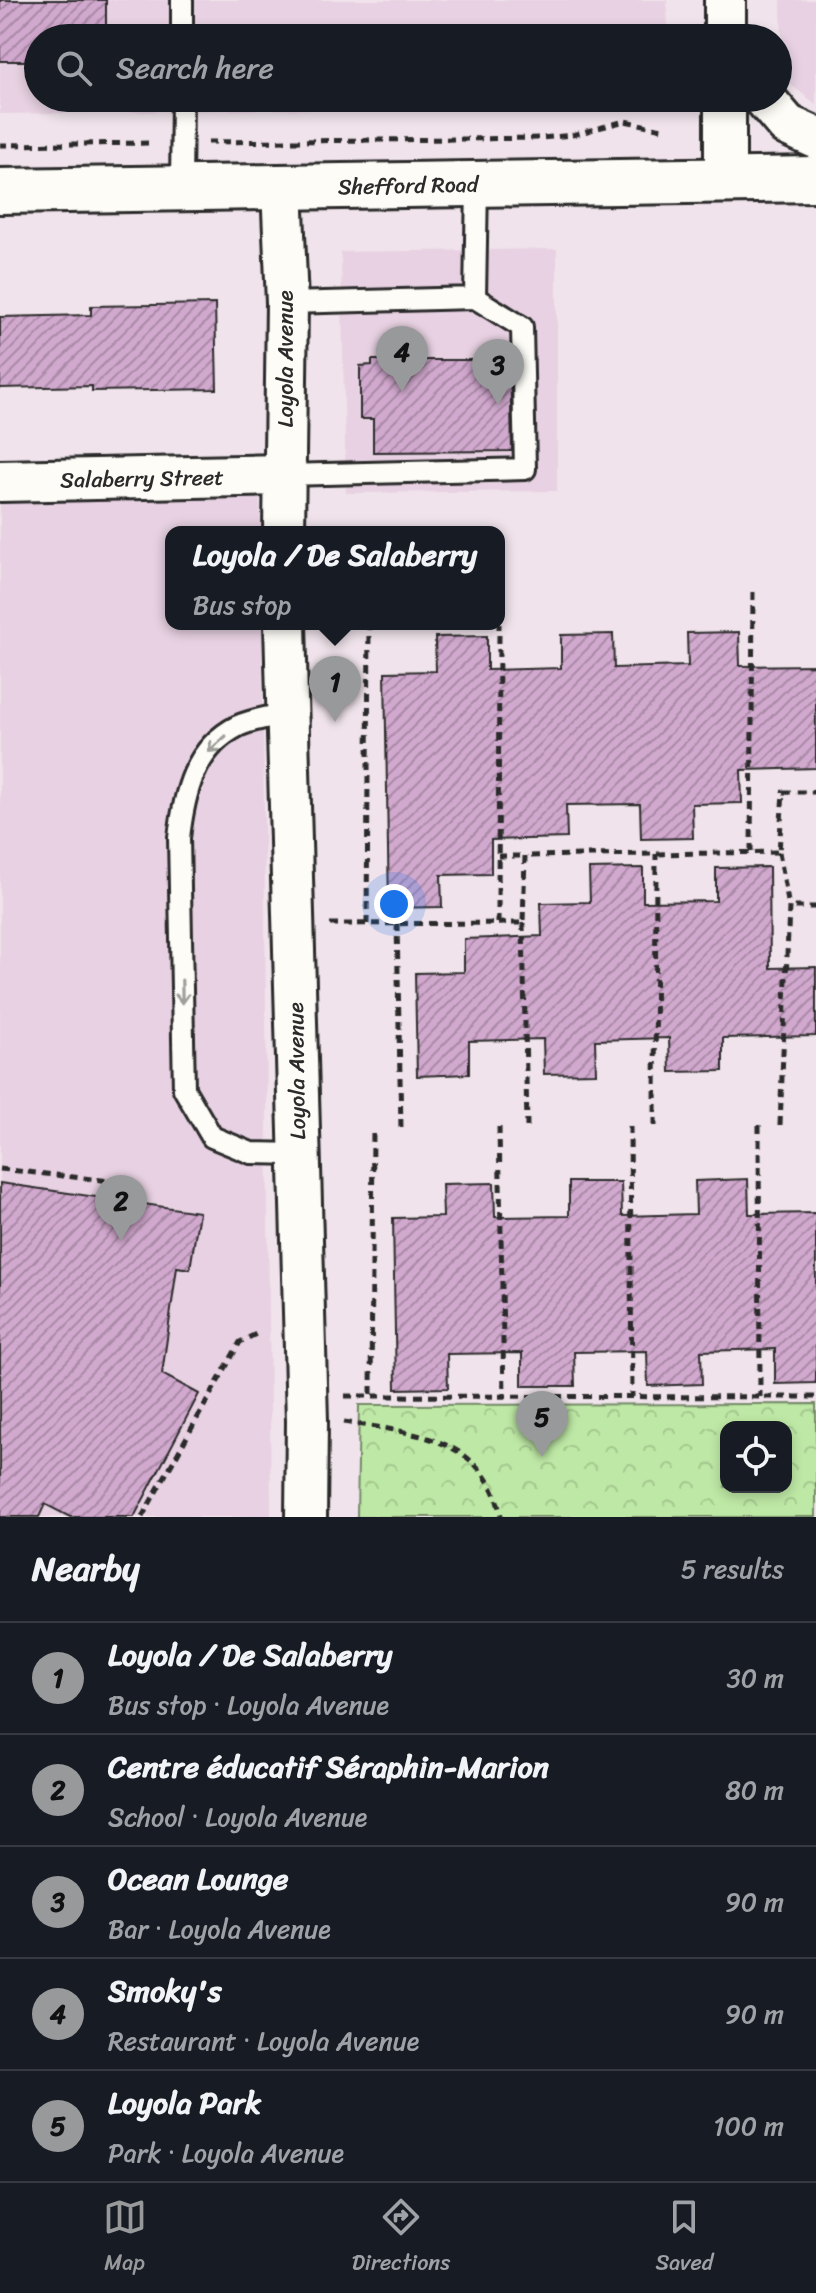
<!DOCTYPE html>
<html lang="en">
<head>
<meta charset="utf-8">
<style>
  body { margin:0; font-family:Sriracha,sans-serif; background:#20242c; color:#f1f3f6 }
  .controls { position:absolute; right:24px; bottom:24px; display:grid; overflow:hidden; border-radius:16px; box-shadow:0 4px 12px #0003 }
  .controls button { width:72px; height:72px; display:grid; place-items:center; padding:0; border:0; border-bottom:2px solid #363941; background:#171b24; color:#f1f3f6; font:40px sans-serif }
  .you { position:absolute; left:394px; top:904px; width:28px; height:28px; margin:-20px; border:6px solid #fff; border-radius:50%; background:#1a73e8; box-shadow:0 0 0 12px #1a73e833 }
  .badge { display:grid; place-items:center; width:52px; height:52px; border-radius:50%; background:#98999b; color:#111; font-size:26px; font-weight:700 }
  .pin { position:absolute; translate:-50% -66px; filter:drop-shadow(0 2px 4px #0008) }
  .pin::after { content:''; position:absolute; top:42px; width:28px; height:24px; background:inherit; clip-path:polygon(0 0,100% 0,50% 100%) }
  .popup { position:absolute; left:165px; top:526px; width:340px; height:104px; box-sizing:border-box; display:grid; place-content:center; border-radius:16px; background:#171b24; filter:drop-shadow(0 2px 6px #0005); font-size:26px; white-space:nowrap; color:#9ea1a6 }
  .popup b { font-size:30px; color:#f1f3f6 }
  .popup::after { content:''; position:absolute; left:50%; top:100%; margin-left:-16px; border:16px solid transparent; border-top-color:#171b24 }
  .list { margin:0; padding:0; list-style:none }
  h2 { display:flex; justify-content:space-between; align-items:center; height:104px; margin:0; padding:0 32px; font-size:34px }
  h2 small { font-size:26px; font-weight:400; color:#9ea1a6 }
  .list li { display:grid; grid-template-columns:52px 1fr auto; gap:24px; align-items:center; box-sizing:border-box; height:112px; padding:0 32px; border-top:2px solid #363941 }
  .list b { display:block; font-size:30px; white-space:nowrap }
  .list p { margin:0; font-size:26px; white-space:nowrap; color:#9ea1a6 }
  .list em { font-size:26px; font-style:normal; color:#9ea1a6 }
  .icon { flex:none; width:44px; height:44px; fill:none; stroke:currentColor; stroke-width:2; stroke-linecap:round; stroke-linejoin:round }
  .map { position:relative; flex:none; width:816px; height:1517px; overflow:hidden }
  .search { position:absolute; background:#171b24; box-shadow:0 4px 12px #0003; left:24px; right:24px; top:24px; height:88px; display:flex; align-items:center; gap:20px; box-sizing:border-box; padding:0 28px; border-radius:44px; color:#9ea1a6; font-size:30px }
  .sheet { height:664px; background:#171b24 }
  nav { display:flex; justify-content:space-around; align-items:center; box-sizing:border-box; height:112px; border-top:2px solid #363941; background:#171b24; font-size:22px; color:#9ea1a6 }
  nav a { display:grid; justify-items:center; gap:4px }
  nav .on { color:#98999b }
  .map>svg:first-child { display:block }
  .built { fill:#e7d1e2 }
  .park { fill:url(#park-crowns); stroke:#748a68; stroke-width:2; fill-rule:evenodd }
  .building { fill:url(#building-hatch); stroke:#2b2b2b; stroke-width:2 }
  .lines { fill:none; stroke-linecap:round; stroke-linejoin:round }
  .lane-casing { stroke:#2b2b2b; stroke-width:26 }
  .street-casing { stroke:#2b2b2b; stroke-width:46 }
  .secondary-casing { stroke:#2b2b2b; stroke-width:50 }
  .path { stroke:#2b2b2b; stroke-width:5; stroke-dasharray:8 6; stroke-linecap:butt }
  .lane { stroke:#fdfcf7; stroke-width:20 }
  .street { stroke:#fdfcf7; stroke-width:40 }
  .secondary { stroke:#fdfcf7; stroke-width:44 }
  .oneway { stroke:#9e9e9b }
  .labels { text-anchor:middle; stroke-width:8; stroke-linejoin:round; paint-order:stroke }
  .street-label { font-size:22px; fill:#2b2b2b; stroke:#fdfcf7 }
</style>
</head>
<body>
<div class="map">
<svg width="816" height="1517" viewBox="0 0 816 1517">
  <defs>
    <pattern id="park-crowns" width="20" height="18" patternUnits="userSpaceOnUse" patternTransform="scale(2)"><rect width="20" height="18" fill="#bee8a5"/><path d="M2 6a3 3 0 1 1 6 0M12 15a3 3 0 1 1 6 0" fill="none" stroke="#a3c78e"/></pattern>
    <pattern id="building-hatch" width="6" height="6" patternUnits="userSpaceOnUse" patternTransform="scale(2)"><rect width="6" height="6" fill="#d1a8ce"/><path d="M-1 1l2-2M0 6l6-6M5 7l2-2" fill="none" stroke="#aa89a7"/></pattern>
  </defs>
  <rect width="100%" height="100%" fill="#f0e3eb"/>
  <filter id="ink" filterUnits="userSpaceOnUse"><feTurbulence type="fractalNoise" baseFrequency=".0125" numOctaves="2"/><feDisplacementMap in="SourceGraphic" scale="16" xChannelSelector="R" yChannelSelector="G"/><feConvolveMatrix kernelMatrix="1 2 1 2 8 2 1 2 1" color-interpolation-filters="sRGB"/></filter>
  <g filter="url(#ink)">
    <!-- built -->
    <g class="built">
      <polygon points="0,0 667,0 668,38 38,38 38,98 646,98 641,104 0,114"/>
      <polygon points="781,0 816,0 816,104 783,79"/>
      <polygon points="557,249 557,491 346,493 341,252"/>
      <polygon points="259,487 261,532 171,532 171,624 262,624 271,1517 0,1517 0,498"/>
    </g>
    <!-- park -->
    <path class="park" d="M816,1404V1517H357L359,1405ZM726,1427H786V1487H726Z"/>
    <!-- building -->
    <g class="building">
      <polygon points="0,0 106,0 106,38 38,38 38,61 0,61"/>
      <polygon points="215,304 217,389 92,391 92,386 0,388 0,317 91,315 91,306"/>
      <polygon points="372,360 510,360 512,451 373,452 373,419 360,419 360,366 372,365"/>
      <polygon points="739,632 740,666 816,665 816,768 741,770 742,803 692,804 693,838 641,839 640,804 566,805 567,838 491,840 491,874 441,875 442,907 389,908 385,672 436,671 435,637 487,636 487,670 561,668 561,635 613,634 614,668 688,666 687,633"/>
      <polygon points="769,867 770,968 816,967 816,1036 723,1038 723,1071 670,1072 669,1038 595,1040 596,1073 544,1074 543,1039 469,1041 469,1074 417,1076 415,973 464,972 464,939 542,936 541,903 590,902 589,869 643,868 643,902 716,901 716,868"/>
      <polygon points="748,1179 749,1214 816,1213 816,1383 775,1384 775,1349 701,1351 702,1384 648,1386 647,1351 574,1352 575,1386 522,1386 522,1353 447,1354 448,1388 396,1389 393,1218 443,1217 442,1184 494,1183 495,1217 569,1216 569,1182 621,1182 622,1216 696,1214 695,1181"/>
      <polygon points="0,1183 199,1212 190,1269 177,1267 162,1374 199,1394 134,1517 70,1517 45,1504 39,1517 0,1517"/>
    </g>
    <g class="lines">
      <!-- lane casing -->
      <g class="lane-casing">
        <g id="lane">
          <polyline points="182,0 182,38"/>
          <polyline points="181,188 182,98"/>
          <polyline points="287,303 475,298 477,185"/>
          <polyline points="284,475 525,469 522,327 475,298"/>
          <path d="M287,713C272,717 253,719 238,726C194,748 184,794 179,838L184,1089L212,1137L251,1153L298,1154"/>
        </g>
      </g>
      <!-- street casing -->
      <g class="street-casing">
        <g id="street">
          <polyline points="725,0 725,38"/>
          <polyline points="764,98 787,125 816,138"/>
          <polyline points="725,181 725,98"/>
          <polyline points="282,187 287,303 284,532"/>
          <polyline points="0,481 284,475"/>
          <polyline points="285,624 307,1421 306,1517"/>
        </g>
      </g>
      <!-- secondary casing -->
      <g class="secondary-casing">
        <polyline id="secondary" points="0,191 816,179"/>
      </g>
      <!-- path -->
      <g class="path">
        <polyline points="208,142 542,138 572,135 625,121 667,130"/>
        <polyline points="0,145 154,143"/>
        <polyline points="751,852 753,591"/>
        <polyline points="779,852 789,907"/>
        <polyline points="498,856 525,856"/>
        <polyline points="397,923 401,1129"/>
        <polyline points="498,923 499,624"/>
        <polyline points="523,923 527,1127"/>
        <polyline points="330,924 523,923 525,856 779,852 783,792 816,792"/>
        <polyline points="367,924 369,624"/>
        <polyline points="759,1125 760,1397"/>
        <polyline points="780,1125 789,907 816,907"/>
        <polyline points="630,1126 632,1397"/>
        <polyline points="655,1126 656,854"/>
        <polyline points="499,1127 504,1396"/>
        <polyline points="0,1169 138,1184"/>
        <polyline points="371,1394 373,1129"/>
        <polyline points="345,1396 816,1397"/>
        <path d="M344,1422C411,1433 486,1436 501,1517"/>
        <polyline points="142,1517 240,1342 258,1333"/>
      </g>
      <!-- lane -->
      <use href="#lane" class="lane"/>
      <!-- street -->
      <use href="#street" class="street"/>
      <!-- secondary -->
      <use href="#secondary" class="secondary"/>
    </g>
    <!-- one-way arrows -->
    <defs><path id="oneway-shaft" d="M-6 0H5M1.5-3L5.5 0L1.5 3" fill="none" stroke-width="1.6" stroke-linecap="round" stroke-linejoin="round" transform="scale(2)"/></defs>
    <g class="oneway">
      <use href="#oneway-shaft" transform="translate(217 744) rotate(138)"/>
      <use href="#oneway-shaft" transform="translate(182 992) rotate(89)"/>
    </g>
  </g>
  <g class="labels">
    <!-- street labels -->
    <g class="street-label">
      <text transform="translate(408 185) rotate(-1)" y="8">Shefford Road</text>
      <text transform="translate(285 359) rotate(-90)" y="8">Loyola Avenue</text>
      <text transform="translate(142 478) rotate(-1)" y="8">Salaberry Street</text>
      <text transform="translate(296 1071) rotate(-91)" y="8">Loyola Avenue</text>
    </g>
  </g>
</svg>
<div class="controls">
<button><svg class="icon" aria-label="locate" viewBox="0 0 24 24"><circle cx="12" cy="12" r="6"/><path d="M12 2v4M12 18v4M2 12h4M18 12h4"/></svg></button>
</div>
<div class="you"></div>
<div class="pin badge" style="left:335px;top:722px">1</div>
<div class="popup"><b>Loyola / De Salaberry</b>Bus stop</div>
<div class="pin badge" style="left:121px;top:1241px">2</div>
<div class="pin badge" style="left:498px;top:405px">3</div>
<div class="pin badge" style="left:402px;top:392px">4</div>
<div class="pin badge" style="left:542px;top:1457px">5</div>
<div class="search"><svg class="icon" aria-label="search" viewBox="0 0 24 24"><circle cx="10" cy="10" r="6"/><path d="M15 15l6 6"/></svg>Search here</div>
</div>
<section class="sheet">
<h2>Nearby<small>5 results</small></h2>
<ul class="list">
<li><span class="badge">1</span><div><b>Loyola / De Salaberry</b><p>Bus stop · Loyola Avenue</p></div><em>30 m</em></li>
<li><span class="badge">2</span><div><b>Centre éducatif Séraphin-Marion</b><p>School · Loyola Avenue</p></div><em>80 m</em></li>
<li><span class="badge">3</span><div><b>Ocean Lounge</b><p>Bar · Loyola Avenue</p></div><em>90 m</em></li>
<li><span class="badge">4</span><div><b>Smoky's</b><p>Restaurant · Loyola Avenue</p></div><em>90 m</em></li>
<li><span class="badge">5</span><div><b>Loyola Park</b><p>Park · Loyola Avenue</p></div><em>100 m</em></li>
</ul>
</section>
<nav>
<a class="on"><svg class="icon" aria-label="map" viewBox="0 0 24 24"><path d="M3 6l6-2 6 2 6-2v14l-6 2-6-2-6 2zM9 4v14M15 6v14"/></svg>Map</a>
<a><svg class="icon" aria-label="directions" viewBox="0 0 24 24"><path d="M12 3l9 9-9 9-9-9zM9 14v-3h6M13 9l2 2-2 2"/></svg>Directions</a>
<a><svg class="icon" aria-label="saved" viewBox="0 0 24 24"><path d="M7 4h10v16l-5-4-5 4z"/></svg>Saved</a>
</nav>
</body>
</html>
